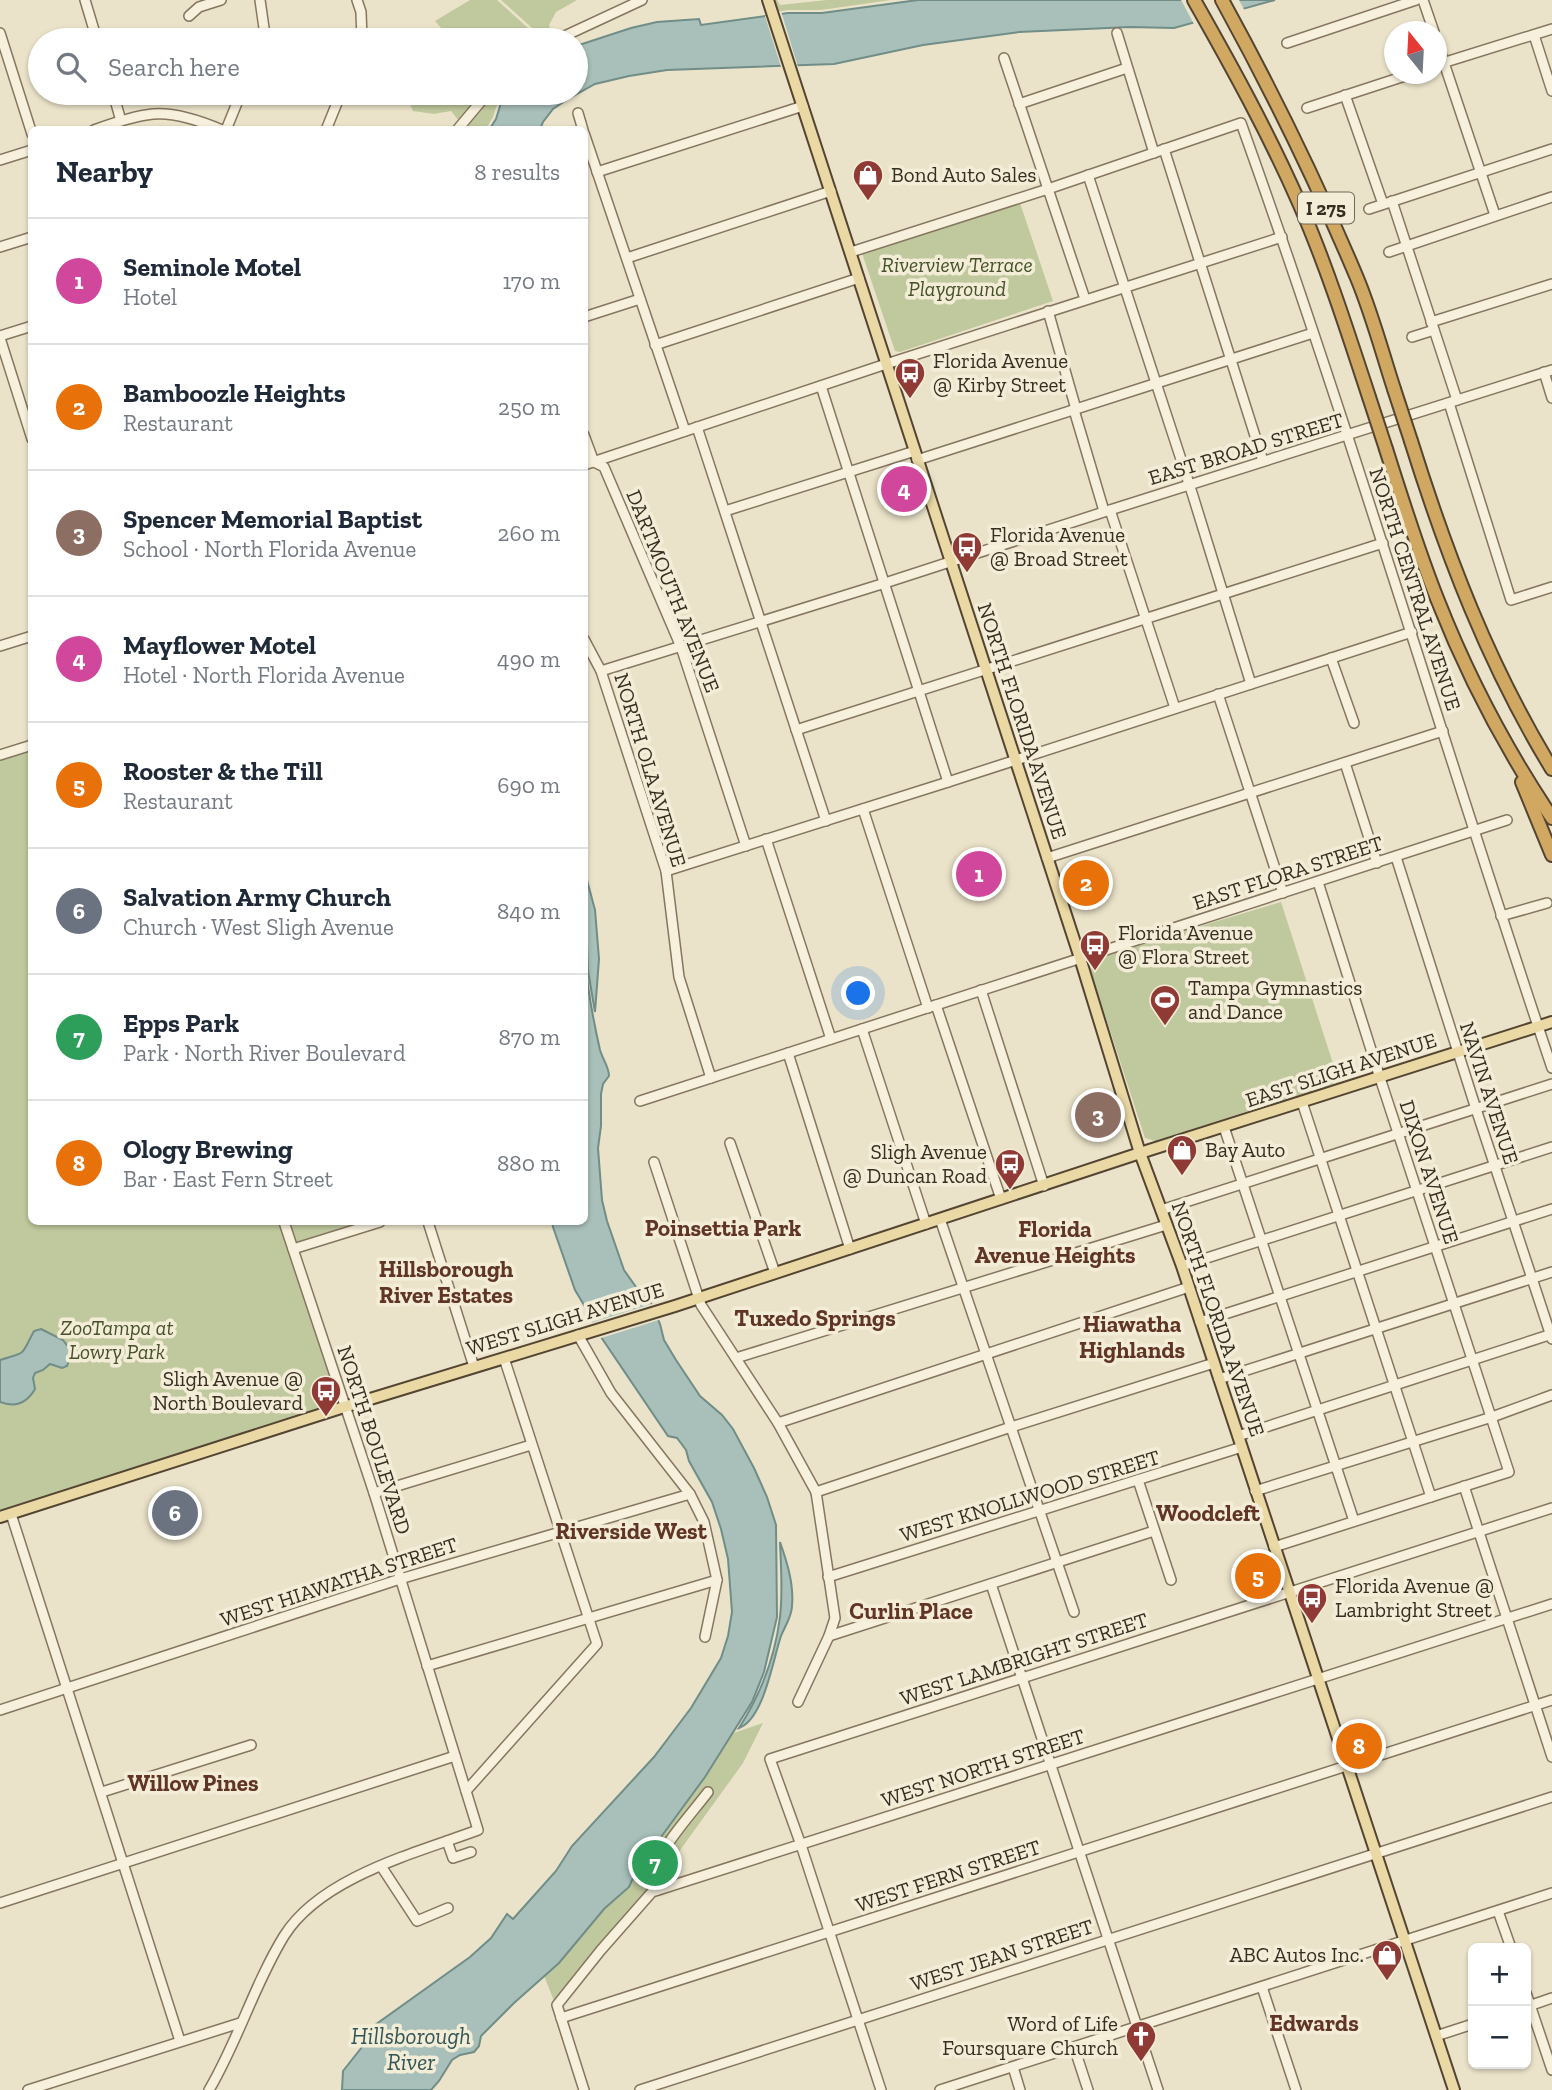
<!DOCTYPE html>
<html lang="en">
<head>
<meta charset="utf-8">
<style>
  body { margin:0; font-family:"Zilla Slab",serif; background:#f2f2f3; color:#1f2937 }
  .controls { position:absolute; right:21px; bottom:21px; display:grid; overflow:hidden; border-radius:10px; box-shadow:0 2px 5px #0004 }
  .controls button { width:63px; height:63px; display:grid; place-items:center; padding:0; border:0; border-bottom:2px solid #e0e1e3; background:#fff; color:#1f2937; font:35px sans-serif }
  .compass { position:absolute; left:1384px; top:21px; width:63px; height:63px; border-radius:50%; background:#fff; box-shadow:0 2px 5px #0004; rotate:342deg }
  .you { position:absolute; left:859px; top:994px; width:24px; height:24px; margin:-18px; border:5px solid #fff; border-radius:50%; background:#1a73e8; box-shadow:0 0 0 10px #1a73e833 }
  .badge { display:grid; place-items:center; width:46px; height:46px; border-radius:50%; background:#111827; color:#fff; font-size:23px; font-weight:700 }
  .pin { position:absolute; translate:-50% -50%; border:4px solid #fff; box-shadow:0 2px 7px #0006 }
  .list { margin:0; padding:0; list-style:none }
  h2 { display:flex; justify-content:space-between; align-items:center; height:91px; margin:0; padding:0 28px; font-size:30px }
  h2 small { font-size:23px; font-weight:400; color:#747a83 }
  .list li { display:grid; grid-template-columns:46px 1fr auto; gap:21px; align-items:center; box-sizing:border-box; height:126px; padding:0 28px; border-top:2px solid #e0e1e3 }
  .list b { display:block; font-size:26px; white-space:nowrap }
  .list p { margin:0; font-size:23px; white-space:nowrap; color:#747a83 }
  .list em { font-size:23px; font-style:normal; color:#747a83 }
  .icon { flex:none; width:38px; height:38px; fill:none; stroke:currentColor; stroke-width:2; stroke-linecap:round; stroke-linejoin:round }
  .map { position:relative; flex:none; width:1552px; height:2090px; overflow:hidden }
  .search { position:absolute; background:#fff; box-shadow:0 2px 5px #0004; left:28px; top:28px; width:560px; height:77px; display:flex; align-items:center; gap:18px; box-sizing:border-box; padding:0 24px; border-radius:38px; color:#747a83; font-size:26px }
  .panel { position:absolute; background:#fff; box-shadow:0 2px 5px #0004; left:28px; top:126px; width:560px; height:1099px; border-radius:10px }
  .map>svg:first-child { display:block }
  .green { fill:#c0c89e }
  .water { fill:#a9c0ba; stroke:#708d88; stroke-width:2 }
  .pier { fill:#ebe3c9 }
  .lines { fill:none; stroke-linecap:round; stroke-linejoin:round }
  .minor-casing { stroke:#86765f; stroke-width:12 }
  .major-casing { stroke:#544533; stroke-width:14 }
  .highway-casing { stroke:#544533; stroke-width:16 }
  .minor { stroke:#f6f0dc; stroke-width:9 }
  .major { stroke:#ead9a5; stroke-width:10 }
  .highway { stroke:#d1a862; stroke-width:12 }
  .highway-bridge-casing { stroke:#544533; stroke-width:16; stroke-linecap:butt }
  .highway-bridge { stroke:#d1a862; stroke-width:12 }
  .labels { text-anchor:middle; stroke-width:7; stroke-linejoin:round; paint-order:stroke }
  .shield { fill:#f3edd8; stroke:#6f6758; stroke-width:2 }
  .shield-label { font-size:19px; font-weight:bold; fill:#372e21 }
  .poi-label { font-size:21px; fill:#372e21; stroke:#f3edd8; text-anchor:start }
  .park-label { font-size:21px; font-style:italic; fill:#45522a; stroke:#f3edd8 }
  .street-label { font-size:21px; fill:#372e21; stroke:#f3edd8 }
  .neighbourhood-label { font-size:23px; font-weight:bold; fill:#603525; stroke:#f3edd8 }
  .water-label { font-size:23px; font-style:italic; fill:#325656; stroke:#f3edd8 }
</style>
</head>
<body>
<div class="map">
<svg width="1552" height="2090" viewBox="0 0 1552 2090">
  <rect width="100%" height="100%" fill="#ebe3c9"/>
  <!-- green -->
  <g class="green">
    <polygon points="470,0 497,0 538,37 535,40 452,40 435,21"/>
    <polygon points="501,0 577,0 556,12 549,25 554,37 547,40 540,40 541,36"/>
    <polygon points="772,0 777,0 780,5 827,0 891,0 821,10 788,10 776,12"/>
    <polygon points="411,93 483,93 459,121 451,111 434,114 413,111 408,100"/>
    <polygon points="492,93 501,93 493,117 486,129 464,129 463,128"/>
    <polygon points="1019,200 1053,301 900,352 895,351 862,253"/>
    <polygon points="31,749 32,1222 280,1222 339,1404 0,1513 0,759"/>
    <polygon points="1281,902 1339,1082 1155,1141 1145,1138 1091,972 1091,965 1094,958"/>
    <polygon points="286,1222 381,1222 296,1250"/>
    <polygon points="763,1723 743,1763 652,1889 554,2001 543,1973 728,1735"/>
  </g>
  <!-- water -->
  <g class="water">
    <polygon points="918,0 1275,0 1174,28 1130,27 1019,32 923,45 834,64 667,70 629,76 595,84 568,99 553,109 543,122 540,129 489,130 496,119 504,93 576,93 576,46 631,28 657,22 699,19 701,25 788,13 822,13"/>
    <polygon points="584,869 595,910 599,959 595,1012 588,971"/>
    <path d="M585,956C587,988 593,1019 600,1050C603,1060 609,1067 609,1076L603,1084L601,1094V1126L598,1148L602,1200L607,1221L624,1270L641,1294L651,1303L660,1324L664,1340L676,1360L700,1396L722,1415L733,1429L754,1468L767,1497L776,1525L777,1617L764,1672L752,1702L705,1777L650,1852L634,1876L629,1887L604,1909L559,1963L514,2003L481,2036L479,2046L474,2052L460,2055L452,2060L439,2081L431,2090H342L343,2071L362,2047L375,2025L470,1957L491,1938L507,1914L513,1919L556,1871L572,1846L654,1757L691,1708L721,1658L728,1636L732,1612L728,1559L721,1529L712,1502L689,1461L686,1450L677,1438L668,1436L599,1334L587,1310L575,1290L553,1227L552,1222H584Z"/>
    <path d="M41,1329L63,1340L72,1352L67,1366L62,1368L50,1364L43,1370L35,1373L33,1378L35,1389C27,1403 16,1408 0,1402V1360C28,1351 20,1357 34,1331Z"/>
    <path d="M780,1542C787,1562 794,1584 792,1606C792,1616 785,1626 781,1636C773,1659 764,1719 739,1728C761,1694 775,1657 780,1617C783,1592 781,1567 780,1542Z"/>
  </g>
  <!-- pier -->
  <g class="pier">
    <polygon points="1181,0 1239,0 1247,15 1236,20 1231,15 1195,26"/>
    <polygon points="781,11 798,67 789,70 782,70 765,16"/>
    <polygon points="655,1303 662,1319 598,1339 590,1323"/>
  </g>
  <g class="lines">
    <!-- minor casing -->
    <g class="minor-casing">
      <g id="minor">
        <polyline points="85,0 97,40"/>
        <polyline points="260,0 265,35 263,40"/>
        <polyline points="357,0 361,12 362,40"/>
        <polyline points="1423,0 1434,32"/>
        <polyline points="189,16 199,7 221,0"/>
        <polyline points="0,33 32,134"/>
        <polyline points="1117,33 1154,153"/>
        <polyline points="1534,35 1552,91"/>
        <polyline points="1436,39 1495,215"/>
        <polyline points="556,40 642,0"/>
        <polyline points="1287,43 1416,0"/>
        <polyline points="1004,58 1085,299"/>
        <polyline points="1436,65 1552,29"/>
        <polyline points="113,93 121,121"/>
        <polyline points="1345,95 1383,204"/>
        <polyline points="1019,104 1127,68"/>
        <polyline points="1307,108 1411,74"/>
        <polyline points="578,113 583,130"/>
        <path d="M94,130C113,123 133,116 153,114C176,112 201,121 222,130"/>
        <polyline points="226,130 241,93"/>
        <polyline points="326,130 341,93"/>
        <polyline points="457,130 488,93"/>
        <polyline points="584,133 685,431"/>
        <polyline points="1164,149 1263,461"/>
        <polyline points="0,160 32,150"/>
        <polyline points="597,172 803,106"/>
        <polyline points="1088,175 1193,496 1251,684"/>
        <polyline points="1392,201 1457,400"/>
        <polyline points="1369,209 1552,149"/>
        <polyline points="0,247 32,237"/>
        <path d="M851,252L1048,189L1241,123C1353,435 1446,754 1552,1068"/>
        <polyline points="1389,252 1552,197"/>
        <polyline points="627,258 831,191"/>
        <polyline points="1048,311 1076,409"/>
        <polyline points="584,317 640,299"/>
        <polyline points="1431,322 1552,284"/>
        <polyline points="0,336 32,326"/>
        <polyline points="1412,337 1434,330"/>
        <polyline points="0,338 32,439"/>
        <polyline points="655,345 859,278"/>
        <polyline points="1544,372 1552,398"/>
        <polyline points="821,386 948,782"/>
        <polyline points="1449,403 1511,600 1552,587"/>
        <polyline points="1074,410 1104,511"/>
        <polyline points="697,427 826,821"/>
        <polyline points="584,435 594,462 604,467 681,647 746,846"/>
        <polyline points="917,460 1313,333"/>
        <polyline points="584,465 880,366 1282,237"/>
        <polyline points="1110,510 1175,708"/>
        <polyline points="725,511 915,451"/>
        <polyline points="584,639 601,671 666,871 679,977 711,1078"/>
        <polyline points="0,646 32,636"/>
        <polyline points="1331,658 1354,723"/>
        <polyline points="601,671 885,583 1110,510 1552,370"/>
        <polyline points="1218,694 1283,893"/>
        <polyline points="796,730 1383,543"/>
        <polyline points="0,755 32,745"/>
        <polyline points="1345,763 1377,863"/>
        <polyline points="863,809 928,1008"/>
        <polyline points="766,839 831,1039"/>
        <polyline points="1396,857 1476,1109 1552,1339"/>
        <polyline points="1047,858 1443,731"/>
        <polyline points="666,871 948,782 1412,632"/>
        <polyline points="1501,916 1547,903"/>
        <polyline points="981,990 1044,1186"/>
        <polyline points="936,1005 1001,1199"/>
        <polyline points="862,1029 926,1224"/>
        <polyline points="788,1053 850,1249"/>
        <polyline points="640,1101 1507,820"/>
        <polyline points="1302,1102 1431,1497"/>
        <polyline points="1224,1127 1354,1521"/>
        <polyline points="730,1143 775,1273"/>
        <polyline points="654,1162 701,1305 778,1423 816,1492 835,1618 829,1636 798,1702"/>
        <polyline points="1161,1210 1552,1084"/>
        <polyline points="940,1219 1074,1612"/>
        <polyline points="428,1222 474,1367"/>
        <polyline points="293,1249 380,1222"/>
        <polyline points="1182,1266 1552,1147"/>
        <polyline points="1200,1322 1552,1209"/>
        <polyline points="578,1335 611,1393 690,1494 704,1522 717,1580 705,1637"/>
        <polyline points="736,1358 1166,1225"/>
        <polyline points="1219,1379 1552,1272"/>
        <polyline points="778,1423 1189,1287"/>
        <polyline points="1238,1436 1552,1334"/>
        <polyline points="1138,1480 1171,1580"/>
        <polyline points="1464,1486 1552,1757"/>
        <polyline points="1255,1491 1492,1417 1552,1395"/>
        <polyline points="816,1492 1011,1427 1214,1363"/>
        <polyline points="374,1493 531,1445"/>
        <polyline points="11,1514 180,2041"/>
        <polyline points="1274,1547 1509,1472 1380,1078 1318,882"/>
        <polyline points="828,1577 1242,1447"/>
        <polyline points="991,1584 1158,2090"/>
        <polyline points="829,1636 1154,1531"/>
        <polyline points="427,1666 717,1580"/>
        <polyline points="0,1710 400,1579 690,1494"/>
        <polyline points="466,1791 597,1644 504,1358"/>
        <polyline points="102,1792 251,1745"/>
        <polyline points="447,1841 453,1858 471,1852"/>
        <polyline points="381,1866 417,1921 448,1908"/>
        <path d="M658,1890C654,1881 654,1871 657,1862C668,1839 692,1813 708,1792"/>
        <polyline points="0,1903 455,1756"/>
        <polyline points="1498,1911 1511,1948"/>
        <polyline points="1262,1987 1296,2090"/>
        <polyline points="1526,1993 1552,2070"/>
        <polyline points="1526,2007 1552,1998"/>
        <polyline points="561,2018 1552,1700"/>
        <polyline points="1436,2036 1473,2024"/>
        <polyline points="1074,2047 1088,2090"/>
        <polyline points="1013,2067 1020,2090"/>
        <polyline points="28,2090 240,2023"/>
        <path d="M209,2090C238,2041 254,1985 284,1936C321,1877 416,1853 478,1830L374,1493L284,1222"/>
        <polyline points="584,2090 557,2005 601,1950 652,1892 1552,1604"/>
        <polyline points="640,2090 1552,1797"/>
        <polyline points="881,2090 801,1845 770,1759 1552,1508"/>
        <polyline points="940,2090 1552,1893"/>
      </g>
    </g>
    <!-- major casing -->
    <g class="major-casing">
      <g id="major">
        <polyline points="768,0 1080,958 1140,1153 1182,1266 1454,2090"/>
        <polyline points="0,1517 344,1407 675,1306 1140,1153 1552,1022"/>
      </g>
    </g>
    <!-- highway casing -->
    <g class="highway-casing">
      <g id="highway">
        <path d="M1194,0C1232,67 1269,134 1300,205C1327,267 1348,333 1369,397"/>
        <path d="M1222,0C1272,91 1317,183 1357,278C1372,314 1382,352 1394,389"/>
        <path d="M1411,441C1447,556 1489,666 1552,769"/>
        <path d="M1386,449C1402,500 1418,551 1438,601C1468,677 1507,751 1552,818"/>
        <polyline points="1522,782 1552,855"/>
      </g>
    </g>
    <!-- minor -->
    <use href="#minor" class="minor"/>
    <!-- major -->
    <use href="#major" class="major"/>
    <!-- highway -->
    <use href="#highway" class="highway"/>
    <!-- highway-bridge casing -->
    <g class="highway-bridge-casing">
      <g id="highway-bridge">
        <polyline points="1394,389 1411,441"/>
        <polyline points="1369,397 1386,449"/>
      </g>
    </g>
    <!-- highway-bridge -->
    <use href="#highway-bridge" class="highway-bridge"/>
  </g>
  <!-- icons -->
  <defs>
    <g id="shop-pin" transform="scale(1.575)"><path d="M0 17L-7.5 6A9.5 9.5 0 1 1 7.5 6Z" fill="#8f3a34" stroke="#f3edd8"/><path d="M-5-2.5h2.3a2.7 3.5 0 0 1 5.4 0H5L5.5 6h-11ZM-1.5-2.5h3a1.5 2.3 0 0 0-3 0Z" fill="#fff"/></g>
    <g id="bus-pin" transform="scale(1.575)"><path d="M0 17L-7.5 6A9.5 9.5 0 1 1 7.5 6Z" fill="#8f3a34" stroke="#f3edd8"/><path d="M-5-6H5V4H4V6H2V4H-2V6H-4V4H-5ZM-3.5-4V0h7V-4ZM-3.5 1.2v1.5H-2V1.2ZM2 1.2v1.5H3.5V1.2Z" fill="#fff"/></g>
    <g id="stadium-pin" transform="scale(1.575)"><path d="M0 17L-7.5 6A9.5 9.5 0 1 1 7.5 6Z" fill="#8f3a34" stroke="#f3edd8"/><path d="M0-5a6.5 5 0 1 0 0 10a6.5 5 0 1 0 0-10ZM-3.5-1.8h7v3.6h-7Z" fill="#fff"/></g>
    <g id="church-pin" transform="scale(1.575)"><path d="M0 17L-7.5 6A9.5 9.5 0 1 1 7.5 6Z" fill="#8f3a34" stroke="#f3edd8"/><path d="M-1.2-6h2.4v3.5h3.3v2.4h-3.3V6h-2.4V-.1h-3.3v-2.4h3.3Z" fill="#fff"/></g>
  </defs>
  <g fill-rule="evenodd">
    <use href="#shop-pin" x="868" y="175"/>
    <use href="#bus-pin" x="910" y="373"/>
    <use href="#bus-pin" x="967" y="547"/>
    <use href="#bus-pin" x="1095" y="945"/>
    <use href="#stadium-pin" x="1165" y="1000"/>
    <use href="#shop-pin" x="1182" y="1150"/>
    <use href="#bus-pin" x="1010" y="1164"/>
    <use href="#bus-pin" x="326" y="1391"/>
    <use href="#bus-pin" x="1312" y="1598"/>
    <use href="#shop-pin" x="1387" y="1955"/>
    <use href="#church-pin" x="1141" y="2036"/>
  </g>
  <g class="labels">
    <!-- shield labels -->
    <rect class="shield" x="1298" y="192.5" width="56" height="31" rx="5"/>
    <g class="shield-label">
      <text x="1326" y="215">I 275</text>
    </g>
    <!-- poi labels -->
    <g class="poi-label">
      <text x="891" y="182">Bond Auto Sales</text>
      <text x="933" y="368">Florida Avenue<tspan x="933" dy="24">@ Kirby Street</tspan></text>
      <text x="990" y="542">Florida Avenue<tspan x="990" dy="24">@ Broad Street</tspan></text>
      <text x="1118" y="940">Florida Avenue<tspan x="1118" dy="24">@ Flora Street</tspan></text>
      <text x="1188" y="995">Tampa Gymnastics<tspan x="1188" dy="24">and Dance</tspan></text>
      <text x="1205" y="1157">Bay Auto</text>
      <text x="987" y="1159" text-anchor="end">Sligh Avenue<tspan x="987" dy="24">@ Duncan Road</tspan></text>
      <text x="303" y="1386" text-anchor="end">Sligh Avenue @<tspan x="303" dy="24">North Boulevard</tspan></text>
      <text x="1335" y="1593">Florida Avenue @<tspan x="1335" dy="24">Lambright Street</tspan></text>
      <text x="1364" y="1962" text-anchor="end">ABC Autos Inc.</text>
      <text x="1118" y="2031" text-anchor="end">Word of Life<tspan x="1118" dy="24">Foursquare Church</tspan></text>
    </g>
    <!-- park labels -->
    <g class="park-label">
      <text x="957" y="272">Riverview Terrace<tspan x="957" dy="24">Playground</tspan></text>
      <text x="117" y="1335">ZooTampa at<tspan x="117" dy="24">Lowry Park</tspan></text>
    </g>
    <!-- street labels -->
    <g class="street-label">
      <text transform="translate(1246 449) rotate(-17)" y="7">EAST BROAD STREET</text>
      <text transform="translate(1415 589) rotate(72)" y="7">NORTH CENTRAL AVENUE</text>
      <text transform="translate(673 591) rotate(68)" y="7">DARTMOUTH AVENUE</text>
      <text transform="translate(1022 721) rotate(72)" y="7">NORTH FLORIDA AVENUE</text>
      <text transform="translate(650 770) rotate(73)" y="7">NORTH OLA AVENUE</text>
      <text transform="translate(1288 873) rotate(-18)" y="7">EAST FLORA STREET</text>
      <text transform="translate(1341 1070) rotate(-18)" y="7">EAST SLIGH AVENUE</text>
      <text transform="translate(1489 1093) rotate(72)" y="7">NAVIN AVENUE</text>
      <text transform="translate(1429 1172) rotate(72)" y="7">DIXON AVENUE</text>
      <text transform="translate(565 1319) rotate(-17)" y="7">WEST SLIGH AVENUE</text>
      <text transform="translate(1218 1319) rotate(71)" y="7">NORTH FLORIDA AVENUE</text>
      <text transform="translate(374 1440) rotate(72)" y="7">NORTH BOULEVARD</text>
      <text transform="translate(1030 1496) rotate(-17)" y="7">WEST KNOLLWOOD STREET</text>
      <text transform="translate(339 1582) rotate(-18)" y="7">WEST HIAWATHA STREET</text>
      <text transform="translate(1024 1659) rotate(-18)" y="7">WEST LAMBRIGHT STREET</text>
      <text transform="translate(983 1768) rotate(-18)" y="7">WEST NORTH STREET</text>
      <text transform="translate(948 1876) rotate(-18)" y="7">WEST FERN STREET</text>
      <text transform="translate(1002 1955) rotate(-18)" y="7">WEST JEAN STREET</text>
    </g>
    <!-- neighbourhood labels -->
    <g class="neighbourhood-label">
      <text x="723" y="1236">Poinsettia Park</text>
      <text x="1055" y="1237">Florida<tspan x="1055" dy="26">Avenue Heights</tspan></text>
      <text x="446" y="1277">Hillsborough<tspan x="446" dy="26">River Estates</tspan></text>
      <text x="815" y="1326">Tuxedo Springs</text>
      <text x="1132" y="1332">Hiawatha<tspan x="1132" dy="26">Highlands</tspan></text>
      <text x="1208" y="1521">Woodcleft</text>
      <text x="631" y="1539">Riverside West</text>
      <text x="911" y="1619">Curlin Place</text>
      <text x="193" y="1791">Willow Pines</text>
      <text x="1314" y="2031">Edwards</text>
    </g>
    <!-- water labels -->
    <g class="water-label">
      <text x="411" y="2044">Hillsborough<tspan x="411" dy="26">River</tspan></text>
    </g>
  </g>
</svg>
<div class="controls">
<button>+</button>
<button>−</button>
</div>
<svg class="compass" viewBox="-18 -18 36 36"><path d="M0-13l5 13h-10z" fill="#e53935"/><path d="M0 13l5-13h-10z" fill="#747a83"/></svg>
<div class="you"></div>
<div class="pin badge" style="left:979px;top:874px;background:#d1479c">1</div>
<div class="pin badge" style="left:1086px;top:883px;background:#e8710a">2</div>
<div class="pin badge" style="left:1098px;top:1115px;background:#8d6e63">3</div>
<div class="pin badge" style="left:904px;top:489px;background:#d1479c">4</div>
<div class="pin badge" style="left:1258px;top:1576px;background:#e8710a">5</div>
<div class="pin badge" style="left:175px;top:1513px;background:#6b7280">6</div>
<div class="pin badge" style="left:655px;top:1863px;background:#2e9e5b">7</div>
<div class="pin badge" style="left:1359px;top:1746px;background:#e8710a">8</div>
<div class="search"><svg class="icon" aria-label="search" viewBox="0 0 24 24"><circle cx="10" cy="10" r="6"/><path d="M15 15l6 6"/></svg>Search here</div>
<section class="panel">
<h2>Nearby<small>8 results</small></h2>
<ul class="list">
<li><span class="badge" style="background:#d1479c">1</span><div><b>Seminole Motel</b><p>Hotel</p></div><em>170 m</em></li>
<li><span class="badge" style="background:#e8710a">2</span><div><b>Bamboozle Heights</b><p>Restaurant</p></div><em>250 m</em></li>
<li><span class="badge" style="background:#8d6e63">3</span><div><b>Spencer Memorial Baptist</b><p>School · North Florida Avenue</p></div><em>260 m</em></li>
<li><span class="badge" style="background:#d1479c">4</span><div><b>Mayflower Motel</b><p>Hotel · North Florida Avenue</p></div><em>490 m</em></li>
<li><span class="badge" style="background:#e8710a">5</span><div><b>Rooster &amp; the Till</b><p>Restaurant</p></div><em>690 m</em></li>
<li><span class="badge" style="background:#6b7280">6</span><div><b>Salvation Army Church</b><p>Church · West Sligh Avenue</p></div><em>840 m</em></li>
<li><span class="badge" style="background:#2e9e5b">7</span><div><b>Epps Park</b><p>Park · North River Boulevard</p></div><em>870 m</em></li>
<li><span class="badge" style="background:#e8710a">8</span><div><b>Ology Brewing</b><p>Bar · East Fern Street</p></div><em>880 m</em></li>
</ul>
</section>
</div>
</body>
</html>
